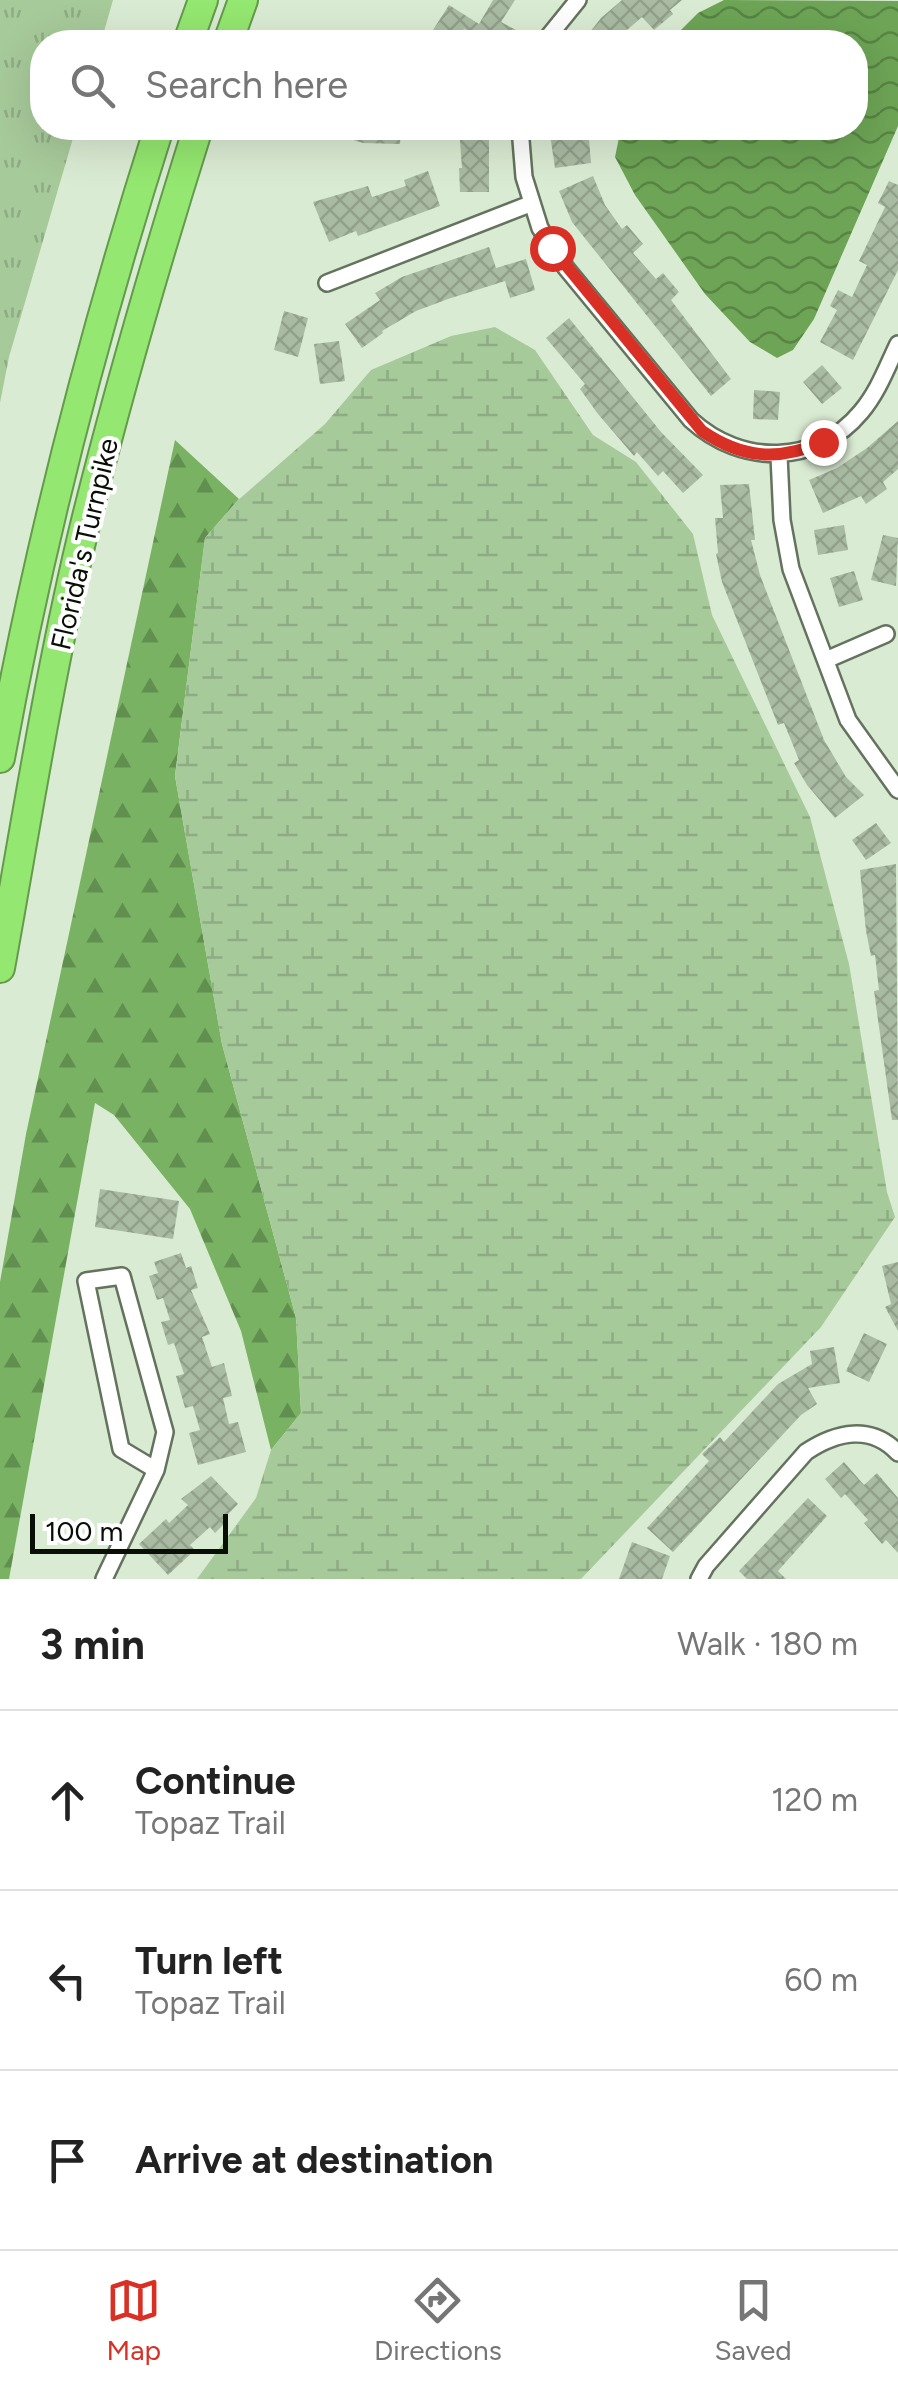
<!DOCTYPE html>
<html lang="en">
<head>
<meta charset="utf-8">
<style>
  body { margin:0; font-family:Figtree,sans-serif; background:#f2f2f2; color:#222 }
  .scale { position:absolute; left:30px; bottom:25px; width:198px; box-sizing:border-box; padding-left:10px; border:5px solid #090f07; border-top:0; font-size:28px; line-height:35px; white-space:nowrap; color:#090f07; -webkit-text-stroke:8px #fff; paint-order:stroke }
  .stop { position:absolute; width:30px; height:30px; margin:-22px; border:8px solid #d93025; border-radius:50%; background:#fff }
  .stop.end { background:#d93025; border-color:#fff; box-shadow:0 2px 10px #0008 }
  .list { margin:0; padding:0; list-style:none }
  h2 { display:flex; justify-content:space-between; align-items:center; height:130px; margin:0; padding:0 40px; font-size:42px }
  h2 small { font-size:32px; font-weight:400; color:#767676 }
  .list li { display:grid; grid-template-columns:65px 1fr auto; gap:30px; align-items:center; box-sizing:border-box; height:180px; padding:0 40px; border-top:2px solid #e0e0e0 }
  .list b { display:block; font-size:38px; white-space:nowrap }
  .list p { margin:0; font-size:32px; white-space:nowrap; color:#767676 }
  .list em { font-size:32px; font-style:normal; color:#767676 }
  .icon { flex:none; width:55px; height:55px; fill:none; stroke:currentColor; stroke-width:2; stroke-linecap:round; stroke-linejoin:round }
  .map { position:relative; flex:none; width:898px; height:1579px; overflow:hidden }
  .search { position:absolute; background:#fff; box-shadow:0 10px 40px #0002; left:30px; right:30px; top:30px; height:110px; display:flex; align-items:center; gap:25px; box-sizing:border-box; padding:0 35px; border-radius:40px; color:#767676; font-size:38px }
  .sheet { height:670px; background:#fff }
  nav { display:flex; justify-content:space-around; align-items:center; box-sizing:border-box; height:140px; border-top:2px solid #e0e0e0; background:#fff; font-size:28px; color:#767676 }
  nav a { display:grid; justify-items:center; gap:5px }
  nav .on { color:#d93025 }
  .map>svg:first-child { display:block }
  .grass { fill:url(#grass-tufts) }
  .forest { fill:url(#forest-firs) }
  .wetland { fill:url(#wetland-marsh) }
  .water { fill:url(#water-waves) }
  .building { fill:url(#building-cross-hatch) }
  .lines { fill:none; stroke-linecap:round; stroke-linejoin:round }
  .minor-casing { stroke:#64735e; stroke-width:20 }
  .motorway-casing { stroke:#639b4b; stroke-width:32 }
  .minor { stroke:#fff; stroke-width:15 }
  .motorway { stroke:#94e770; stroke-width:28 }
  .route { stroke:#d93025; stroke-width:12 }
  .labels { text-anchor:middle; stroke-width:8; stroke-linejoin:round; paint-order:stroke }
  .street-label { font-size:28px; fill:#090f07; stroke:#fff }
</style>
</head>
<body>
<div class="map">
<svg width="898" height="1579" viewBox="0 0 898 1579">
  <defs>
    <pattern id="grass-tufts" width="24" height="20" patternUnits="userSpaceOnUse" patternTransform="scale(2.5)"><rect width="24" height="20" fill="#a7ca9a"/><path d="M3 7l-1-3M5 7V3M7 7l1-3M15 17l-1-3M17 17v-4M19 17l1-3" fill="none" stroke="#8eac83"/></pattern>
    <pattern id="forest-firs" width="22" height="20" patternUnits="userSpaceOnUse" patternTransform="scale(2.5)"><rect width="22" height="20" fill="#79b262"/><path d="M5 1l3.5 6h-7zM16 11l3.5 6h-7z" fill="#618f4f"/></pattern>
    <pattern id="wetland-marsh" width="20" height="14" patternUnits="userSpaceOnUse" patternTransform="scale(2.5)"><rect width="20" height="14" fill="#a7ca9a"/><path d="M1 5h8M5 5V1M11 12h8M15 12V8" fill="none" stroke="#8eac83"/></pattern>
    <pattern id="water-waves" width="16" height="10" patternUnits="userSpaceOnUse" patternTransform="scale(2.5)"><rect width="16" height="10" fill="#6da455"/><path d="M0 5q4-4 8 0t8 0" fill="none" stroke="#588444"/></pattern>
    <pattern id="building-cross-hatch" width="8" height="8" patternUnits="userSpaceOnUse" patternTransform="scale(2.5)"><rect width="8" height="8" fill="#aabba3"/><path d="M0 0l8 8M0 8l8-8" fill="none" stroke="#91a08b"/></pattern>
  </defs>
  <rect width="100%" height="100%" fill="#daebd3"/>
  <!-- grass -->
  <polygon class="grass" points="0,0 113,0 101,42 42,42 42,128 76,128 9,357 0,403"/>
  <!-- forest -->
  <polygon class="forest" points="175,440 239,499 205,538 175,776 222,1044 296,1318 301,1413 271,1450 241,1331 190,1209 114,1115 95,1103 9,1579 0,1579 0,1282 26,1134"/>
  <!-- wetland -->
  <polygon class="wetland" points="495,327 535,350 593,435 636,462 693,534 712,615 810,817 849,964 887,1192 895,1217 821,1327 581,1579 197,1579 256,1498 271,1450 301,1413 296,1318 222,1044 175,776 205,538 237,501 325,424 371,370 451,336"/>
  <!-- water -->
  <polygon class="water" points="724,0 898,1 898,126 814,319 793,350 777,358 750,342 705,294 635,195 615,157 621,128 856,128 856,42 669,42 698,13"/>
  <!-- building -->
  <g class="building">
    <polygon points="493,0 515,0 501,22 518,31 512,42 488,42 464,29 453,42 433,30 449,5 479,24"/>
    <polygon points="622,0 682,0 670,10 673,14 654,30 642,17 613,42 582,42 601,18"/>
    <polygon points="321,128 401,128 400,144 363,143 320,130"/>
    <polygon points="459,128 485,128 486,136 489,136 489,192 460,192 459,168 462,168"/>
    <polygon points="549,128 588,128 591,163 555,168"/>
    <polygon points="428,171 440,206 358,236 356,231 329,242 313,202 368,186 372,197 406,186 404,180"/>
    <polygon points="593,176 605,205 622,229 627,225 643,244 633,253 656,279 663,273 679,292 671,300 731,379 711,396 572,222 559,191"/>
    <polygon points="889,181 898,185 898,270 853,360 820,342 837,310 830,306 838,290 852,297 867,265 859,261 885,207 878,203"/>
    <polygon points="489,247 496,268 526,259 535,290 510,298 505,281 448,299 416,311 382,331 383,333 362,348 345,324 380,300 375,293 402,277"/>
    <polygon points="284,311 308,318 298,357 274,350"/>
    <polygon points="569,318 661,432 703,475 683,493 663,471 658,476 637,452 634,456 598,414 580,389 585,384 546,338"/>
    <polygon points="339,341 345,381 320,384 314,344"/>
    <polygon points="822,365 842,388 822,404 803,382"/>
    <polygon points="754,390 780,392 778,420 753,419"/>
    <polygon points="898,421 898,469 883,482 887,489 866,504 861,496 823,513 809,480 837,468 867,448"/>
    <polygon points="749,484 755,540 751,540 760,575 824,740 846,777 864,795 835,818 807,785 794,763 799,760 784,723 778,725 722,582 716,554 718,553 715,518 723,518 720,485"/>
    <polygon points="844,525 848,550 818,555 814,530"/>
    <polygon points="883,535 898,538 896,586 871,580"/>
    <polygon points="854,571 863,600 839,607 830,578"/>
    <polygon points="876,823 891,843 866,860 852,840"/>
    <polygon points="896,864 898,1120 892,1120 874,991 879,990 875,955 871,956 866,931 860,870"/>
    <polygon points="100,1189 179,1201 173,1239 95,1227"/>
    <polygon points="181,1253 186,1268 191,1266 198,1288 191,1290 210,1334 202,1337 212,1367 224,1363 232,1396 223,1398 229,1424 238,1422 246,1452 198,1465 189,1433 200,1430 193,1406 185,1408 176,1376 184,1374 174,1343 168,1345 161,1322 170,1320 163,1298 157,1300 149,1276 158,1273 154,1262"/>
    <polygon points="898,1262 898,1331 885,1307 891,1304 882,1266"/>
    <polygon points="864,1333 887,1344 869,1382 846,1371"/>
    <polygon points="834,1347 840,1383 808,1388 817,1404 801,1415 673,1552 647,1528 709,1461 702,1454 720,1437 724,1442 778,1384 812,1364 810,1351"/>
    <polygon points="844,1462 864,1485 877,1473 898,1498 898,1553 886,1540 882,1544 864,1523 868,1520 845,1494 841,1498 825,1479"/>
    <polygon points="211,1476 238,1504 223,1519 226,1522 215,1533 210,1527 190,1545 195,1550 168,1575 139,1544 166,1519 169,1523 188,1505 181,1499"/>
    <polygon points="808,1498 827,1516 778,1571 786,1579 747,1579 739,1571"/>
    <polygon points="632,1542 670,1556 662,1579 619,1579"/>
  </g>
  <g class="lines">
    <!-- minor casing -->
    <g class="minor-casing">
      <g id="minor">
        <polyline points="544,42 578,0"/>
        <path d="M520,128L524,177L540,228L566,268L691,420C741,466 816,466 861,412C878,392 887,367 898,344"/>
        <polyline points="327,283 530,204"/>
        <polyline points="779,456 782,520 791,569 848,720 898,790"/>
        <polyline points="826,660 886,634"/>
        <polyline points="104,1579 156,1470 165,1432 122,1276 86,1281 121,1449 156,1470"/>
        <path d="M699,1579L706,1566L806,1452C836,1432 871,1424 898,1453"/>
      </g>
    </g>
    <!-- motorway casing -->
    <g class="motorway-casing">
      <g id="motorway">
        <polyline points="188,42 203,0"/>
        <polyline points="228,42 243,0"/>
        <path d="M0,758C39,544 93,335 159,128"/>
        <path d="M0,968C27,819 50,668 86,521C119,389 157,258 198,128"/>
      </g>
    </g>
    <!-- minor -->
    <use href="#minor" class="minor"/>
    <!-- motorway -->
    <use href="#motorway" class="motorway"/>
  </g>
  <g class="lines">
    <!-- route -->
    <path class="route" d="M552,248L702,431C743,459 779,461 823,442"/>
  </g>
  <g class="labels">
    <!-- street labels -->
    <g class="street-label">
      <text transform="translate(84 544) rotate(-77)" y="10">Florida's Turnpike</text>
    </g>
  </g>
</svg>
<div class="scale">100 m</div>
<div class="stop" style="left:552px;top:248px"></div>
<div class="stop end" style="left:823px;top:442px"></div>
<div class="search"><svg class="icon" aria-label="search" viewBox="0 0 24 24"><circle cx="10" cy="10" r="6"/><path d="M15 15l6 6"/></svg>Search here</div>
</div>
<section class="sheet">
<h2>3 min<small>Walk · 180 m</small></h2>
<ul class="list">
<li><svg class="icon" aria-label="ahead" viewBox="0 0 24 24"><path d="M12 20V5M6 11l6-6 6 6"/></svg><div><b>Continue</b><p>Topaz Trail</p></div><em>120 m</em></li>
<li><svg class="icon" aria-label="left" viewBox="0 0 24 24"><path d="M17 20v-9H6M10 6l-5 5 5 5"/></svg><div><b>Turn left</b><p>Topaz Trail</p></div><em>60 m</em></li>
<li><svg class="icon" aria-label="arrive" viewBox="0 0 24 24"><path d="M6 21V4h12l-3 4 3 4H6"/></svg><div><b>Arrive at destination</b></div></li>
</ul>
</section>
<nav>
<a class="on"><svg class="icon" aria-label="map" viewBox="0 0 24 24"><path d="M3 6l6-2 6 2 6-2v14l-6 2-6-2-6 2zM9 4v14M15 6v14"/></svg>Map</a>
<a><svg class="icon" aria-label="directions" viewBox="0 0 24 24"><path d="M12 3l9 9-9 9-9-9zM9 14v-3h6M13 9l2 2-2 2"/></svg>Directions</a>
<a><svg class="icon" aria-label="saved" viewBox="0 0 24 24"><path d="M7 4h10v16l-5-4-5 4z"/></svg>Saved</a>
</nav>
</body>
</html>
